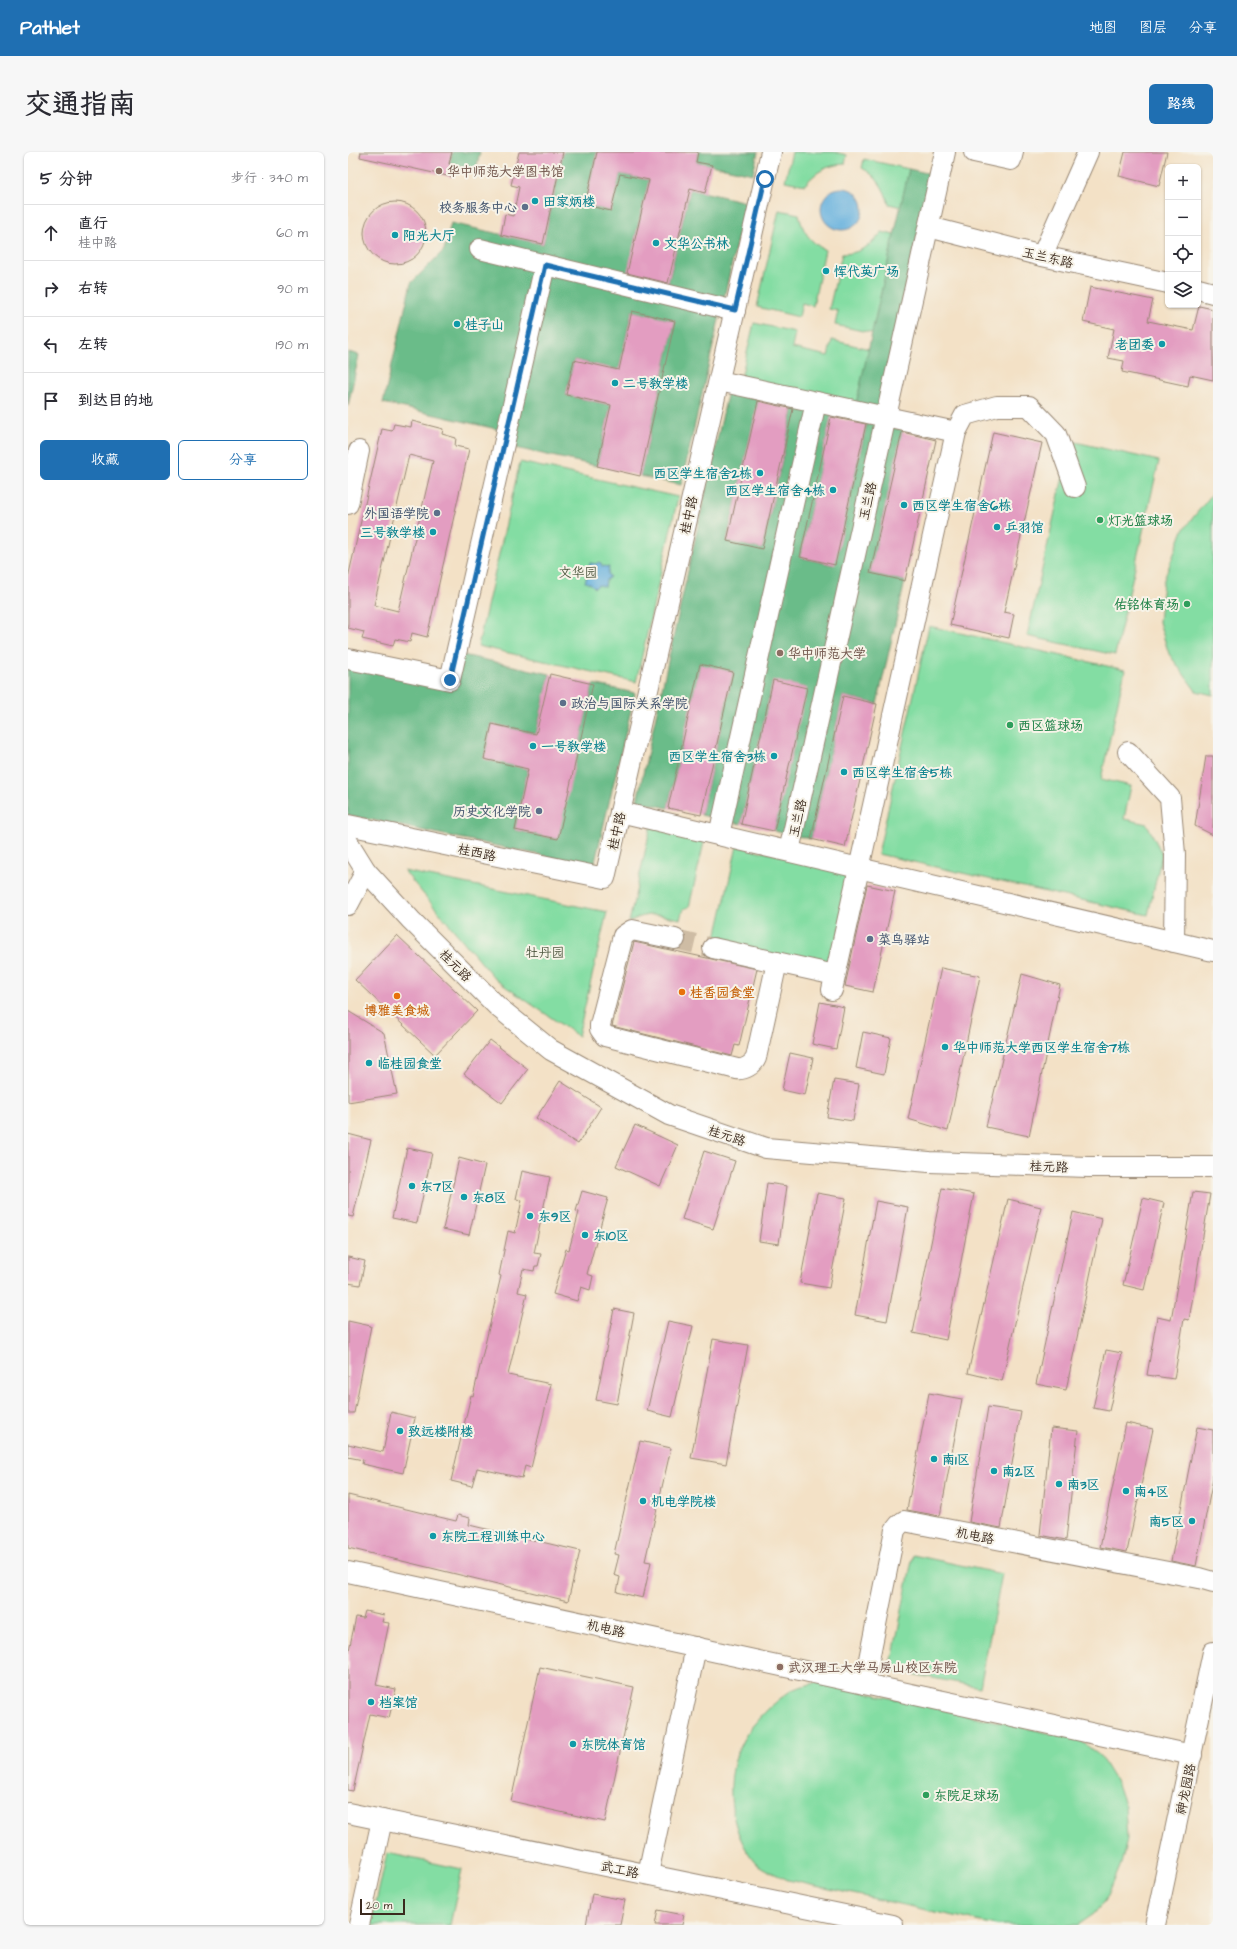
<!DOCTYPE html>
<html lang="zh">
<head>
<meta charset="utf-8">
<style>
  body { margin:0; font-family:"Architects Daughter","LXGW WenKai TC",sans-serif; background:#f7f7f7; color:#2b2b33 }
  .controls { position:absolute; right:12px; top:12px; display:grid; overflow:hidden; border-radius:6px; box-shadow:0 1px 3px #0004 }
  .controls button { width:36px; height:36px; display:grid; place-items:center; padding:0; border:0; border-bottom:1px solid #e1e1e2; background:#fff; color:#2b2b33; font:20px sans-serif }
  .scale { position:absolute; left:12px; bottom:10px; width:45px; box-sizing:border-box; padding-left:4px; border:2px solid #3b2a1e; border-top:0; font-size:11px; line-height:14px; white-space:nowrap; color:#3b2a1e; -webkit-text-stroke:3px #f7f3e8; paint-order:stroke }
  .stop { position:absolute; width:12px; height:12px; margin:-9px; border:3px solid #1f6fb2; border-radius:50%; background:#fff }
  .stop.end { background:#1f6fb2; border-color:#fff; box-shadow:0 1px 4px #0008 }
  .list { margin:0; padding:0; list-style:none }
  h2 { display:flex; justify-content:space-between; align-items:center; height:52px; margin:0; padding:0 16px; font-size:17px }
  h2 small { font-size:13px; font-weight:400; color:#7c7c81 }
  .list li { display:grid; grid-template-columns:26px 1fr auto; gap:12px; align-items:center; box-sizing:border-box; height:56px; padding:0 16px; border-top:1px solid #e1e1e2 }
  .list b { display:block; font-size:15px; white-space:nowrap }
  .list p { margin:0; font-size:13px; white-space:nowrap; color:#7c7c81 }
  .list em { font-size:13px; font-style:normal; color:#7c7c81 }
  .actions { display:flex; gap:8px; padding:12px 16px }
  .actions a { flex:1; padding:9px 0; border:1px solid #1f6fb2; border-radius:6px; text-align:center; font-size:14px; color:#1f6fb2 }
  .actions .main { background:#1f6fb2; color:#fff }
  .icon { flex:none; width:22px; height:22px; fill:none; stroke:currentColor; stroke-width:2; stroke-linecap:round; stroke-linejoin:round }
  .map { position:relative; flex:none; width:865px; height:1773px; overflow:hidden; border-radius:6px }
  header { display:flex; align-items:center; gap:24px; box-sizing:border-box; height:56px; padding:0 20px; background:#1f6fb2; color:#fff }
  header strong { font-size:19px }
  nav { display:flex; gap:22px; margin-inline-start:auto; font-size:14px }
  .intro { display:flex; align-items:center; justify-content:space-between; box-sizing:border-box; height:96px; padding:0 24px }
  h1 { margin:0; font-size:28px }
  .button { padding:10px 18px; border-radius:6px; background:#1f6fb2; color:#fff; font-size:14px; font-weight:700 }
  main { display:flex; gap:24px; padding:0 24px }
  aside { flex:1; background:#fff; border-radius:6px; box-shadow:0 1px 3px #0004 }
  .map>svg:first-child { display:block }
  .green { fill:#83dda3; stroke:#5f8460 }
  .forest { fill:#6abc89; stroke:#527354 }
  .water { fill:#66b1de; stroke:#506e7e }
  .building { fill:#e39dc1; fill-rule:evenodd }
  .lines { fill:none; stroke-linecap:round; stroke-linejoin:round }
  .minor-tunnel { stroke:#cebca4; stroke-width:20; stroke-dasharray:20 10; stroke-linecap:butt }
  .minor-casing { stroke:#978672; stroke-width:22 }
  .minor { stroke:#fff; stroke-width:20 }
  .route { stroke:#1f6fb2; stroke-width:5 }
  .education-dot { fill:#8d6e63; stroke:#f7f3e8; stroke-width:1.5 }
  .culture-dot { fill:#0f9aa8; stroke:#f7f3e8; stroke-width:1.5 }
  .service-dot { fill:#5c6f8a; stroke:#f7f3e8; stroke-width:1.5 }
  .leisure-dot { fill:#2e9e5b; stroke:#f7f3e8; stroke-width:1.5 }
  .food-dot { fill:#e8710a; stroke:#f7f3e8; stroke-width:1.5 }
  .labels { text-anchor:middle; stroke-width:4; stroke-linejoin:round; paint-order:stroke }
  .education-label { font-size:13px; font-weight:bold; fill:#785e54; stroke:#f7f3e8; text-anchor:start }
  .culture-label { font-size:13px; font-weight:bold; fill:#0d838f; stroke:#f7f3e8; text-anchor:start }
  .service-label { font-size:13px; font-weight:bold; fill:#4e5e75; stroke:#f7f3e8; text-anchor:end }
  .street-label { font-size:13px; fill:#3b2a1e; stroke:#f7f3e8 }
  .leisure-label { font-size:13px; font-weight:bold; fill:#27864d; stroke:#f7f3e8; text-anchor:start }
  .park-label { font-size:13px; fill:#4d573f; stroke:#f7f3e8 }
  .food-label { font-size:13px; font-weight:bold; fill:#c56008; stroke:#f7f3e8; text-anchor:start }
</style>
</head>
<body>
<header>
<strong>Pathlet</strong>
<nav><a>地图</a><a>图层</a><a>分享</a></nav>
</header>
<div class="intro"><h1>交通指南</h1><a class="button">路线</a></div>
<main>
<aside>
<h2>5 分钟<small>步行 · 340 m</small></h2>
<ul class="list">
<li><svg class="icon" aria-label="ahead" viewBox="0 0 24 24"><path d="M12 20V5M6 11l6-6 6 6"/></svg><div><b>直行</b><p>桂中路</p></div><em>60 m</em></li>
<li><svg class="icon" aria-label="right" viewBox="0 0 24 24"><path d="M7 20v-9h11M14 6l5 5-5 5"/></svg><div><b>右转</b></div><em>90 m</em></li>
<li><svg class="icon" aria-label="left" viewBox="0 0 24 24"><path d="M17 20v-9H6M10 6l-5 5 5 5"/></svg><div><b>左转</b></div><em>190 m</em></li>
<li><svg class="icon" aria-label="arrive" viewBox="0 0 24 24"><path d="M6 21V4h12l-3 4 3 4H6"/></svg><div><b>到达目的地</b></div></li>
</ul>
<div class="actions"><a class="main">收藏</a><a>分享</a></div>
</aside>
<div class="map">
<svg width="865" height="1773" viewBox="0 0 865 1773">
  <rect width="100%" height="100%" fill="#f7f3e8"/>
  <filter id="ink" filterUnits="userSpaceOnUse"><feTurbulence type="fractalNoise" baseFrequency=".025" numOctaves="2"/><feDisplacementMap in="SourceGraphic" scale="8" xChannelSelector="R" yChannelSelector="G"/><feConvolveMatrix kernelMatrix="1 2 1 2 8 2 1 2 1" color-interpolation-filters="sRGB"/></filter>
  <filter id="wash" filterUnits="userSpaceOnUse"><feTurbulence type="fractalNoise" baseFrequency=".012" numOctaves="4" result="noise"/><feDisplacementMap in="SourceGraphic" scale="16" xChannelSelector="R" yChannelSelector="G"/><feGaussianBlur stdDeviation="0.9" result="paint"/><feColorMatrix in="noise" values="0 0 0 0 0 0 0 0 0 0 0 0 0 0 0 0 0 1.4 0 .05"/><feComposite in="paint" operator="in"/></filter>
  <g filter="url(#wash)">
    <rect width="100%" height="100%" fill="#f3e1c6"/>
    <!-- green -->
    <g class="green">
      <path d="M444,0H486L499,3L497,12C480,13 468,19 457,33L437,29Z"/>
      <path d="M516,7L561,17L553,55L541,52C536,36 529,24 514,16Z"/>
      <path d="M431,58L451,62C454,79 462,90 477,98L465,154L454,151L451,165L409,155Z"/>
      <path d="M534,80L546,83L524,181L487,173L490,159L481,157L494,102C511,102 524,93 534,80Z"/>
      <polygon points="406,171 447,180 444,196 480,204 484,188 521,197 508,252 393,226"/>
      <polygon points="723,289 811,309 767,503 679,484"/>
      <polygon points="172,310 330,345 288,530 130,494"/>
      <polygon points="865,341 865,543 848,539 821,502 811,470 815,430 835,378"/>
      <polygon points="581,474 777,518 753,627 783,634 776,667 799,672 814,702 800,763 530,702"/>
      <path d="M303,674L357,686L341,755L335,757L332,767C311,763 301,759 281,770Z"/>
      <polygon points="389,694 505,720 483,816 367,790"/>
      <polygon points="56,719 259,760 230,884 148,828"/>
      <polygon points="565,1403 654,1422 632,1535 542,1518"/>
      <path d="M470,1530L732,1588L752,1604L769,1632L777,1655L779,1688L773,1712L760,1744L746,1762L730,1773H648L440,1728C432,1724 414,1717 408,1711C380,1679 375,1625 395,1588C405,1570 427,1549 444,1538C451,1534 462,1533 470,1530Z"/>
      <polygon points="39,1701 114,1717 102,1773 23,1773"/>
    </g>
    <!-- forest -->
    <g class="forest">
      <polygon points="104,0 132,0 128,18 101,12"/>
      <polygon points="215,0 249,0 237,53 263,59 272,22 301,28 279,123 320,132 342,37 398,50 333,333 292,324 327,169 284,159 271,218 226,208 218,243 263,253 249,314 163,295 166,281 35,251 63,131 96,98 103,71 195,92"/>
      <polygon points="350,0 410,0 405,22 348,10"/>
      <polygon points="561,17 583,22 530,257 508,252"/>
      <polygon points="0,200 11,203 0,254"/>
      <polygon points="380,239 411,246 379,389 414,397 446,254 484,262 452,405 486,413 519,270 555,278 522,421 557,429 529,552 495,544 463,687 426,679 458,536 425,529 393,672 353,663 385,520 352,513 320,656 289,649"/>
      <polygon points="115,503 202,522 188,582 144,572 136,606 180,617 167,678 209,687 245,532 287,541 246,714 0,663 0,515 106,536"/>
    </g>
    <!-- water -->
    <g class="water">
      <circle cx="494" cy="57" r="21"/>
      <polygon points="250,410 253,411 254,414 261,415 260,422 262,425 258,428 257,435 250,433 247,436 243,432 237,430 239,424 237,419 241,417 242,411 248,412"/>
    </g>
    <g id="blocks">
      <!-- building -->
      <g class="building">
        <polygon points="13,0 104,0 101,12 106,13 104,25 12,5"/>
        <polygon points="171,0 215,0 195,92 153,83 157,62 165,64 171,35 163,33"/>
        <polygon points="249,0 350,0 348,10 364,13 357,41 342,37 320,131 279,121 301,28 272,22 263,59 237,53"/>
        <polygon points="777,0 819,0 811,34 771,24"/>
        <circle cx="47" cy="81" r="31"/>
        <polygon points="742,135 805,148 800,169 845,178 851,154 865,157 865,228 842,223 840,234 774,220 776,209 760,206 766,177 735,170"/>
        <polygon points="284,159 327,169 292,324 249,314 263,253 218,243 226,208 271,218"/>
        <polygon points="410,249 445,257 414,397 379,389"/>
        <polygon points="483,265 518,272 487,413 452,405"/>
        <path d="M64,269L95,277L94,282L108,286L107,294L121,297L79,485L64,481L62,490L47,487L45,494L14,487L16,480L0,476V426L34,277L44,279L46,272L63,275ZM61,303L85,309L50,459L26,453Z"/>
        <polygon points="554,280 588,288 557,429 522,421"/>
        <polygon points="645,280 694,291 656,460 666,462 661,486 602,473"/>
        <polygon points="352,512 385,520 353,663 320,656"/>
        <polygon points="202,522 245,532 210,687 167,678 180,617 136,607 144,572 188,582"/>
        <polygon points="425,528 459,536 426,679 393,672"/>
        <polygon points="495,544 529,552 497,695 463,687"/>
        <polygon points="858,604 865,604 865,683 847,674"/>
        <polygon points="519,733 547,739 525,840 497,834"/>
        <polygon points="49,783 129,859 87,903 7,828"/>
        <polygon points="286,790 409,817 391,894 387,893 384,904 264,874"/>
        <polygon points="593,816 632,824 600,979 560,967"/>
        <polygon points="674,822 712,833 681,984 638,975"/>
        <polygon points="472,850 496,855 488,897 464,892"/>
        <polygon points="0,859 36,881 49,942 0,950"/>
        <polygon points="515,880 543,886 536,922 508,916"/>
        <polygon points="142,888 180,917 154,951 116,922"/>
        <polygon points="442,901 465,906 457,943 434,938"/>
        <polygon points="486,928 511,932 505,969 479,965"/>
        <polygon points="212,929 253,955 230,992 188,966"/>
        <polygon points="287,973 330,993 312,1034 268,1014"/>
        <polygon points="0,982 23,988 5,1065 0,1064"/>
        <polygon points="59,996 84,1001 69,1071 44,1066"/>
        <polygon points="356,999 387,1009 365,1077 334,1067"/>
        <polygon points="111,1006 137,1013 121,1083 95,1077"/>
        <polygon points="174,1019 202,1025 186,1101 193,1102 190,1114 187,1114 186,1119 175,1117 170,1140 179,1142 160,1223 203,1232 183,1316 177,1314 174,1326 129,1316 124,1334 103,1329 123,1243 125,1244 153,1124 151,1123 160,1079 167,1081 174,1048 168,1047"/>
        <polygon points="419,1031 439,1034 431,1092 411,1089"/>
        <polygon points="594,1036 626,1042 598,1188 565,1181"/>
        <polygon points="234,1039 260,1046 239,1122 245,1124 242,1138 233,1135 229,1149 205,1142 218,1097 221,1098 231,1060 228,1059"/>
        <polygon points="845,1040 862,1042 841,1168 836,1167 826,1227 799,1223 809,1165 823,1168"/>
        <polygon points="469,1041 498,1046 481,1136 452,1131"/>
        <polygon points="795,1046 816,1051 796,1138 775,1133"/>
        <polygon points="660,1047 693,1055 654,1229 620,1221"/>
        <polygon points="528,1049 560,1055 539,1169 507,1163"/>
        <polygon points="725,1060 754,1067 718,1238 688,1232"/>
        <polygon points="0,1105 17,1109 12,1133 0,1131"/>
        <polygon points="266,1157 286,1161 269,1252 248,1248"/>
        <polygon points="0,1169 23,1174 6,1261 0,1261"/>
        <polygon points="320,1169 345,1174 324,1265 299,1259"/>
        <polygon points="365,1187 400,1193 378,1312 343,1306"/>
        <polygon points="758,1198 774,1201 761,1259 745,1256"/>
        <polygon points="581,1241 614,1247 592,1364 559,1358"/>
        <polygon points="640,1255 673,1260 653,1376 621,1370"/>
        <polygon points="43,1260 67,1266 55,1321 14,1312 15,1308 0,1305 0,1292 35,1300"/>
        <polygon points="778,1271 805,1277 779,1400 752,1395"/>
        <polygon points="849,1275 865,1278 865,1327 848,1414 823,1409"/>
        <polygon points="703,1276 730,1279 718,1388 692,1383"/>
        <polygon points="292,1289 323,1296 297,1409 303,1410 295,1446 269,1440 272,1425 266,1423 271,1403 266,1402"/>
        <polygon points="0,1343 108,1369 110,1363 122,1366 121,1373 232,1399 220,1449 0,1396"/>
        <polygon points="17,1459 36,1463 34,1470 41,1471 28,1533 48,1537 41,1566 22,1562 5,1639 0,1638 0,1503 8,1465 15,1466"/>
        <polygon points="192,1515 286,1535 257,1670 163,1649"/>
        <polygon points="244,1742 277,1748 272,1773 238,1773"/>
        <polygon points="310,1758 336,1763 334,1773 307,1773"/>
      </g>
    </g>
  </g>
  <g filter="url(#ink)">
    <use href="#blocks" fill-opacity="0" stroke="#978672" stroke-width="1"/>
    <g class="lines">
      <!-- minor-tunnel -->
      <polyline class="minor-tunnel" points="327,787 365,796"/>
      <!-- minor casing -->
      <g class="minor-casing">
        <g id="minor">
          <polyline points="626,0 663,8 665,0"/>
          <polyline points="581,75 694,104 820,131"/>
          <polyline points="132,97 387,159"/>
          <polyline points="694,104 740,0"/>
          <polyline points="850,137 865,141"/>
          <polyline points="371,229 608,280"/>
          <polyline points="0,352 11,299"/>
          <polyline points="0,507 102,528 197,113"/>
          <polyline points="780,600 822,646 827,702 826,790"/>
          <polyline points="272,660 865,799"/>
          <polyline points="0,673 257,726 423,0"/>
          <polyline points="371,683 468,250"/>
          <polyline points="0,690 18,719 63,768 150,855 203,898 321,963 418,996 581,1010 740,1015 865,1015"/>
          <polyline points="441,699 597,0"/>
          <polyline points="0,753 18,719"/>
          <path d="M327,787L284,778L275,784L252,873V877L257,884L389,917C396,918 405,913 408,906L429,810"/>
          <polyline points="365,796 487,823"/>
          <polyline points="484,838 608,280 617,263 649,254 681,254 708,282 727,335"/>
          <polyline points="0,1420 844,1603"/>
          <polyline points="516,1532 547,1378 551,1373 556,1369 851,1426 865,1430"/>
          <polyline points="0,1661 545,1773"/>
          <polyline points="300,1722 348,1495"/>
          <polyline points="11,1773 34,1668"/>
          <polyline points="807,1773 865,1500"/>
        </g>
      </g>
      <!-- minor -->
      <use href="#minor" class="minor"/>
    </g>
  </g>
  <g class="lines" filter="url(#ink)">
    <!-- route -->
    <polyline class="route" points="102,528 197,113 387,158 417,27"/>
  </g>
  <!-- markers -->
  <g class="education-dot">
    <circle cx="91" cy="19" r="4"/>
    <circle cx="432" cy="501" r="4"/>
    <circle cx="432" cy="1515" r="4"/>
  </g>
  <g class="culture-dot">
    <circle cx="187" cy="49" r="4"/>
    <circle cx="47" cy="83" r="4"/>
    <circle cx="308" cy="91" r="4"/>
    <circle cx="478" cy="119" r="4"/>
    <circle cx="109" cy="172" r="4"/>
    <circle cx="814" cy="192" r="4"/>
    <circle cx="267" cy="231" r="4"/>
    <circle cx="412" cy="321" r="4"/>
    <circle cx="485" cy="338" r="4"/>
    <circle cx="556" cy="353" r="4"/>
    <circle cx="649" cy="375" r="4"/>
    <circle cx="85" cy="380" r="4"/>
    <circle cx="185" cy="594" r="4"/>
    <circle cx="426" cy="604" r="4"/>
    <circle cx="496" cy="620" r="4"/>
    <circle cx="597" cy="895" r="4"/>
    <circle cx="21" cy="911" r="4"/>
    <circle cx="64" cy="1034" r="4"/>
    <circle cx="116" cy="1045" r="4"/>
    <circle cx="182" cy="1064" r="4"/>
    <circle cx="237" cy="1083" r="4"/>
    <circle cx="52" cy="1279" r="4"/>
    <circle cx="586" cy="1307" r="4"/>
    <circle cx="646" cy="1319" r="4"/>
    <circle cx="711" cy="1332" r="4"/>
    <circle cx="778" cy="1339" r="4"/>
    <circle cx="295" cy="1349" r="4"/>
    <circle cx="844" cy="1369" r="4"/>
    <circle cx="85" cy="1384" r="4"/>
    <circle cx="23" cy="1550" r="4"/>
    <circle cx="225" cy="1592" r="4"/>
  </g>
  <g class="service-dot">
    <circle cx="177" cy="55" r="4"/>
    <circle cx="89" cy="361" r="4"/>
    <circle cx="215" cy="551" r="4"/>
    <circle cx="191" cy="659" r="4"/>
    <circle cx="522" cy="787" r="4"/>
  </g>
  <g class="leisure-dot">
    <circle cx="752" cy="368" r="4"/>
    <circle cx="839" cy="452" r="4"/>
    <circle cx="662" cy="573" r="4"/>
    <circle cx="578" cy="1643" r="4"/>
  </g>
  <g class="food-dot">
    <circle cx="334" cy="840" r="4"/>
    <circle cx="49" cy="844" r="4"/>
  </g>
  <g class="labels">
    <!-- education labels -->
    <g class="education-label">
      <text x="99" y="24">华中师范大学图书馆</text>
      <text x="440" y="506">华中师范大学</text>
      <text x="440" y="1520">武汉理工大学马房山校区东院</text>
    </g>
    <!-- culture labels -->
    <g class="culture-label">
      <text x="195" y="54">田家炳楼</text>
      <text x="55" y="88">阳光大厅</text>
      <text x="316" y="96">文华公书林</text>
      <text x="486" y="124">恽代英广场</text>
      <text x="117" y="177">桂子山</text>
      <text x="806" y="197" text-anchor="end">老团委</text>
      <text x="275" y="236">二号教学楼</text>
      <text x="404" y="326" text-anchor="end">西区学生宿舍2栋</text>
      <text x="477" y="343" text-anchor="end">西区学生宿舍4栋</text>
      <text x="564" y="358">西区学生宿舍6栋</text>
      <text x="657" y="380">乒羽馆</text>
      <text x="77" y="385" text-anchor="end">三号教学楼</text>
      <text x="193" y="599">一号教学楼</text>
      <text x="418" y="609" text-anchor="end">西区学生宿舍3栋</text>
      <text x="504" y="625">西区学生宿舍5栋</text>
      <text x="605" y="900">华中师范大学西区学生宿舍7栋</text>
      <text x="29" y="916">临桂园食堂</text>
      <text x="72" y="1039">东7区</text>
      <text x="124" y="1050">东8区</text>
      <text x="190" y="1069">东9区</text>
      <text x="245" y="1088">东10区</text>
      <text x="60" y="1284">致远楼附楼</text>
      <text x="594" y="1312">南1区</text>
      <text x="654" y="1324">南2区</text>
      <text x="719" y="1337">南3区</text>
      <text x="786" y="1344">南4区</text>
      <text x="303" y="1354">机电学院楼</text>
      <text x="836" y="1374" text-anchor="end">南5区</text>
      <text x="93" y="1389">东院工程训练中心</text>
      <text x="31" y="1555">档案馆</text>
      <text x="233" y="1597">东院体育馆</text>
    </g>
    <!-- service labels -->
    <g class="service-label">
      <text x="169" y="60">校务服务中心</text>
      <text x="81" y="366">外国语学院</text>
      <text x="223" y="556" text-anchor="start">政治与国际关系学院</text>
      <text x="183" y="664">历史文化学院</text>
      <text x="530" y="792" text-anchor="start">菜鸟驿站</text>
    </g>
    <!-- street labels -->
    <g class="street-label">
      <text transform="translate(700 105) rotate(13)" y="5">玉兰东路</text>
      <text transform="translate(519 349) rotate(-77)" y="5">玉兰路</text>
      <text transform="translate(340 363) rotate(-77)" y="5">桂中路</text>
      <text transform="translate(449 666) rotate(-77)" y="5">玉兰路</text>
      <text transform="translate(268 679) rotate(-77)" y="5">桂中路</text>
      <text transform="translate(129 700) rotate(12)" y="5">桂西路</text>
      <text transform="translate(108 813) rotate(45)" y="5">桂元路</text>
      <text transform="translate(379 983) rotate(19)" y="5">桂元路</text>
      <text transform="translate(701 1014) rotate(2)" y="5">桂元路</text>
      <text transform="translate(627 1383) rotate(11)" y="5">机电路</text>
      <text transform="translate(258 1476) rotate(12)" y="5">机电路</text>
      <text transform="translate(837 1637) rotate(-78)" y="5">神龙园路</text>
      <text transform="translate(272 1717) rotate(12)" y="5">武工路</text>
    </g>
    <!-- leisure labels -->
    <g class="leisure-label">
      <text x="760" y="373">灯光篮球场</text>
      <text x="831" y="457" text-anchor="end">佑铭体育场</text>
      <text x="670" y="578">西区篮球场</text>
      <text x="586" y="1648">东院足球场</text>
    </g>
    <!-- park labels -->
    <g class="park-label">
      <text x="230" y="425">文华园</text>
      <text x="197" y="805">牡丹园</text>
    </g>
    <!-- food labels -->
    <g class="food-label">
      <text x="342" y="845">桂香园食堂</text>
      <text x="49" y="863" text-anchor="middle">博雅美食城</text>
    </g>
  </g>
</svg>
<div class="controls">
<button>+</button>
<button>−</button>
<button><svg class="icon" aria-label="locate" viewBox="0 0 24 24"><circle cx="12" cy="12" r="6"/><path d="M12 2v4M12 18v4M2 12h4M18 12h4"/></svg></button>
<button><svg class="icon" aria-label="layers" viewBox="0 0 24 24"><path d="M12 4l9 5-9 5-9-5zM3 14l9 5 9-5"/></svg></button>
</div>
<div class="scale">20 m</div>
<div class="stop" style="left:417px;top:27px"></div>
<div class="stop end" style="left:102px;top:528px"></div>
</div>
</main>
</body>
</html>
